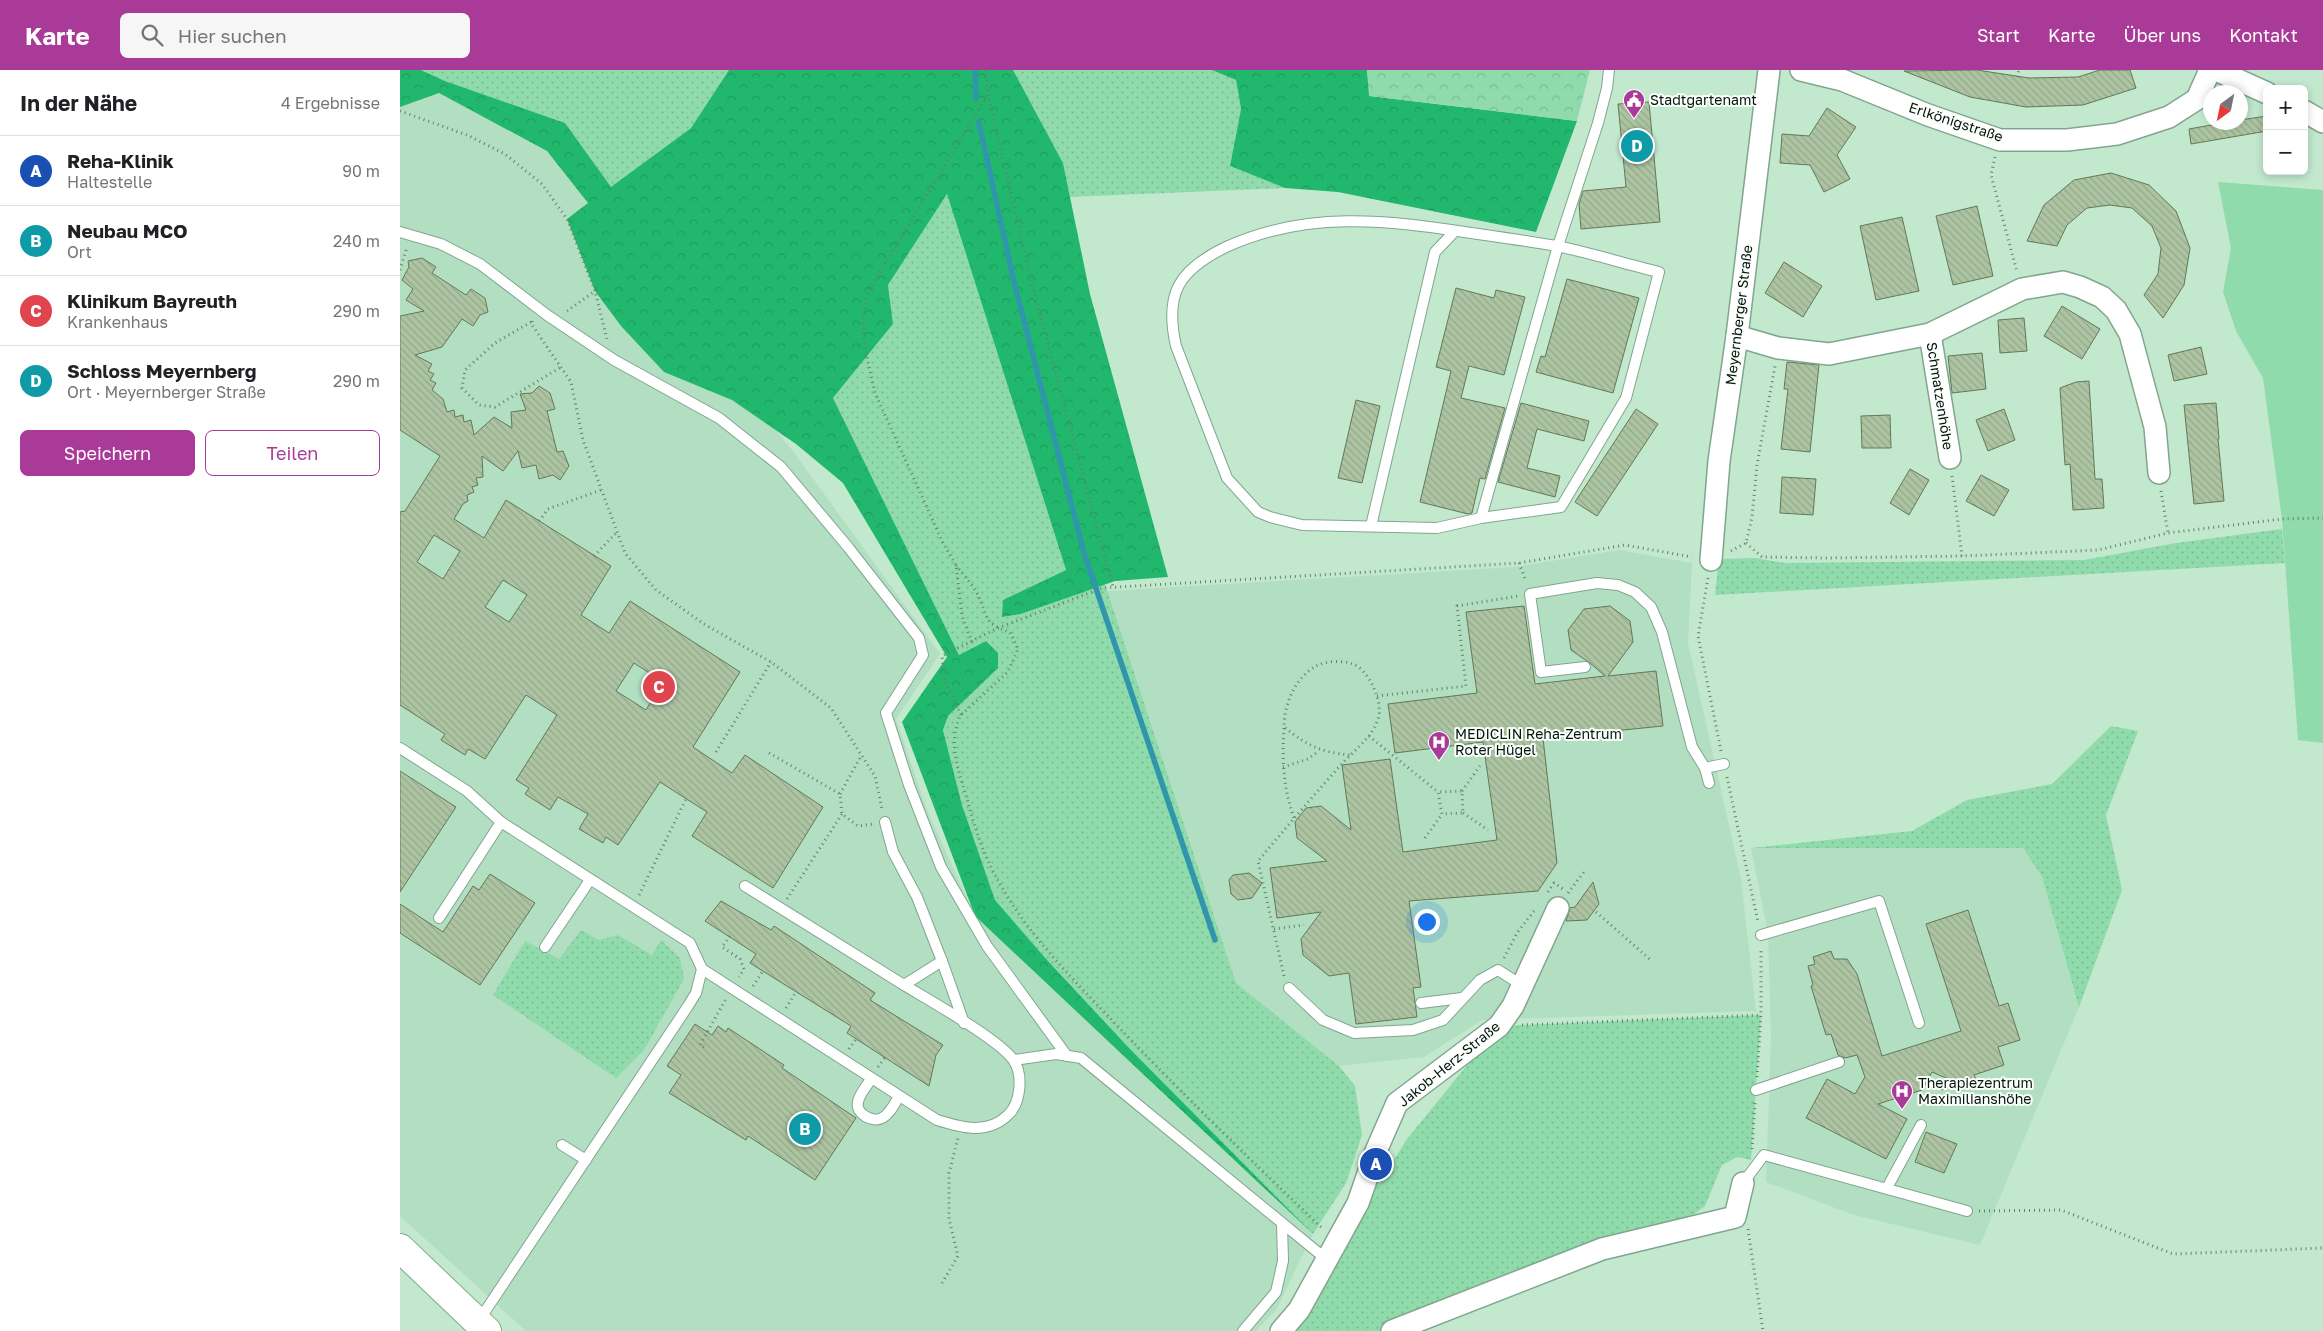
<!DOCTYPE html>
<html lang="de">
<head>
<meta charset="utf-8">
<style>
  body { margin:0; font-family:"Golos Text",sans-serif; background:#f6f6f6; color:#202124 }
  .controls { position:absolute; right:15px; top:15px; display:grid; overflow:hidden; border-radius:8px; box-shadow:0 2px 8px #0003 }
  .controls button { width:45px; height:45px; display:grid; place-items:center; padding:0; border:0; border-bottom:1px solid #e0e0e0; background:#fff; color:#202124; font:25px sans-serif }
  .compass { position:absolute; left:1803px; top:15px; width:45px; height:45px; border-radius:50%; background:#fff; box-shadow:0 2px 8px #0003; rotate:213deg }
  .you { position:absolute; left:1026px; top:851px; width:18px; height:18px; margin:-12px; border:4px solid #fff; border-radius:50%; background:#1a73e8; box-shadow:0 0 0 8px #1a73e833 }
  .badge { display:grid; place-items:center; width:32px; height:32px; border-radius:50%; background:#aa3a97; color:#fff; font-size:16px; font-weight:700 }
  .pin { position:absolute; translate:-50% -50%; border:2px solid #fff; box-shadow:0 1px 5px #0006 }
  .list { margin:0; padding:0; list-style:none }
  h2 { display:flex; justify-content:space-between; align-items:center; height:65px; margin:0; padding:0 20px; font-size:21px }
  h2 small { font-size:16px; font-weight:400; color:#757577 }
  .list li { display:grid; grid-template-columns:32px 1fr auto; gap:15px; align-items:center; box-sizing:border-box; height:70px; padding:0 20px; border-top:1px solid #e0e0e0 }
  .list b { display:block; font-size:19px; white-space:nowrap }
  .list p { margin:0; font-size:16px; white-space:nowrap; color:#757577 }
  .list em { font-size:16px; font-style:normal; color:#757577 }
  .actions { display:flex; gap:10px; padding:15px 20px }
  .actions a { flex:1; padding:11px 0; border:1px solid #aa3a97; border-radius:8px; text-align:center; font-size:18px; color:#aa3a97 }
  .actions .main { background:#aa3a97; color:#fff }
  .icon { flex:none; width:28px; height:28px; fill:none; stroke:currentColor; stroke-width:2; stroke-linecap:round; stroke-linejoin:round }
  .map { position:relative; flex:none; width:1923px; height:1261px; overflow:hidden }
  header { display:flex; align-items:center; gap:30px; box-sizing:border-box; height:70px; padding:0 25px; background:#aa3a97; color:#fff }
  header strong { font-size:24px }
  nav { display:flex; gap:28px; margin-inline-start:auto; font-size:18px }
  .search { width:350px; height:45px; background:#f6f6f6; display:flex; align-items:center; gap:12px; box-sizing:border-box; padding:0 18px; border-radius:8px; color:#757577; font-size:19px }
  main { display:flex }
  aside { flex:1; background:#fff }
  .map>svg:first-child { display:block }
  .built { fill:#b2dfc1 }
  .grass { fill:url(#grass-dots) }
  .forest { fill:url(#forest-crowns) }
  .park { fill:url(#park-crowns) }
  .garden { fill:#90dbab }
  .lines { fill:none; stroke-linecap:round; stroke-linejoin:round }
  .stream { stroke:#2f96ac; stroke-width:5.5 }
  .building { fill:url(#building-back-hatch); stroke:#637858; fill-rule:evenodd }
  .lane-casing { stroke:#81a68e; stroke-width:12 }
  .street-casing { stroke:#81a68e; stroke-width:24 }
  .secondary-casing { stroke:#81a68e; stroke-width:30 }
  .path { stroke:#66806e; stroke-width:3; stroke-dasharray:1 4; stroke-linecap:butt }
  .lane { stroke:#fff; stroke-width:10 }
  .street { stroke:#fff; stroke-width:21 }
  .secondary { stroke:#fff; stroke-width:28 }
  .labels { text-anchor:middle; stroke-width:4; stroke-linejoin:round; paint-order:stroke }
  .poi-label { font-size:14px; fill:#06130b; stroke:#fbfffc; text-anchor:start }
  .street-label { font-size:14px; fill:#06130b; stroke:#fbfffc }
</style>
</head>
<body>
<header>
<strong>Karte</strong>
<div class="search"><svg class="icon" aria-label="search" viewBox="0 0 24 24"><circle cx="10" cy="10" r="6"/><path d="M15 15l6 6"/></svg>Hier suchen</div>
<nav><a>Start</a><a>Karte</a><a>Über uns</a><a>Kontakt</a></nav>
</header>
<main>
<aside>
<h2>In der Nähe<small>4 Ergebnisse</small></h2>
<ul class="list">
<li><span class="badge" style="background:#1a4fb4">A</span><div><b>Reha-Klinik</b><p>Haltestelle</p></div><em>90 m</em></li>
<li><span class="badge" style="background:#0f9aa8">B</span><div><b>Neubau MCO</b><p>Ort</p></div><em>240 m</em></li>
<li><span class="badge" style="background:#e0444e">C</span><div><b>Klinikum Bayreuth</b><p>Krankenhaus</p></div><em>290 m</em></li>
<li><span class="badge" style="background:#0f9aa8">D</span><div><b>Schloss Meyernberg</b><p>Ort · Meyernberger Straße</p></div><em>290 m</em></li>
</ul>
<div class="actions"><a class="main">Speichern</a><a>Teilen</a></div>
</aside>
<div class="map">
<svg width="1923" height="1261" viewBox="0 0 1923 1261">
  <defs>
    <pattern id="grass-dots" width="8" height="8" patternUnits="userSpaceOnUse" patternTransform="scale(1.25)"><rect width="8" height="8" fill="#90dbab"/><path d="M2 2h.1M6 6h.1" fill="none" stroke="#7bbb92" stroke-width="1.8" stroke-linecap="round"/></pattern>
    <pattern id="forest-crowns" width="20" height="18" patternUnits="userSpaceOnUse" patternTransform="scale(1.25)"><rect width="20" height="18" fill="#21b86e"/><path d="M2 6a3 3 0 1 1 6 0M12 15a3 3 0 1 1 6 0" fill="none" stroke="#1c9d5e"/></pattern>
    <pattern id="park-crowns" width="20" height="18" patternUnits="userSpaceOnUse" patternTransform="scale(1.25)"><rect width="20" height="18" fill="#90dbab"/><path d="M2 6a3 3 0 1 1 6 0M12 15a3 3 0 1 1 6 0" fill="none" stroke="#7bbb92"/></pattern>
    <pattern id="building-back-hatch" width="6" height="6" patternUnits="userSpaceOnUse" patternTransform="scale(1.25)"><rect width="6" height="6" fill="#adc4a2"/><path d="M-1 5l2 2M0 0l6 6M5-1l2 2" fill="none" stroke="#93a88a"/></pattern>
  </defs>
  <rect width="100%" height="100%" fill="#c2e8ce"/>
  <!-- built -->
  <g class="built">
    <polygon points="0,14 39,23 147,81 396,385 540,584 496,649 527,740 575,846 913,1164 876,1240 856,1261 126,1261 0,1146"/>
    <polygon points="1219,480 1292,493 1288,573 1341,809 1356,941 1082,950 1024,987 939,996 836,913 707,521 1114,497"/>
    <polygon points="1351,778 1624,778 1642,807 1679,937 1580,1175 1454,1145 1366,1112 1371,967 1368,863"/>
  </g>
  <!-- grass -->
  <g class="grass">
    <polygon points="21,0 329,0 291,58 211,118 165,53 45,11"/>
    <polygon points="613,0 812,0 836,10 841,39 830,96 885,118 670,127 663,93"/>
    <polygon points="547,124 666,500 603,530 603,547 621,544 705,514 836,913 939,996 955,1016 962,1065 946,1113 913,1164 730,979 647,890 595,830 562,735 543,660 548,646 597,598 586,571 559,585 433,328 493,254 488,215"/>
    <polygon points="1882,459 1885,493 1315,525 1319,489 1355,488 1385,493 1684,490 1776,473"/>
    <polygon points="1711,656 1738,661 1706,745 1722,820 1679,937 1642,807 1623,778 1351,778 1512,761 1567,730 1652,714"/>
    <polygon points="181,860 199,870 218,865 252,885 261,870 280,888 284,909 244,980 216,1008 93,925 125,871 159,889"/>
    <polygon points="1361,945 1351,1090 1337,1087 1322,1095 1305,1136 1289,1148 992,1261 894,1261 958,1133 985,1104 1007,1069 1099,956"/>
  </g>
  <!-- forest -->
  <g class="forest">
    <polygon points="0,0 21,0 45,11 165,53 211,117 291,58 329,0 613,0 663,93 690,224 768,507 715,511 621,544 602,547 603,530 666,500 547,124 488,215 493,254 433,328 559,585 586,571 598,583 598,598 548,646 543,660 562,735 595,830 647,890 730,979 913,1164 575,846 502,652 547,587 443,413 396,374 332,330 264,302 221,256 195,221 167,149 188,133 147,81 39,23 0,37"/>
    <polygon points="812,0 967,0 970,26 1177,51 1136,162 938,122 885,118 830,96 841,39 836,10"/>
  </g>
  <!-- park -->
  <polygon class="park" points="967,0 1190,0 1177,51 969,26"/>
  <!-- garden -->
  <polygon class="garden" points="1818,112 1923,120 1923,673 1898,670 1882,449 1863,308 1836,261 1823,222 1831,178"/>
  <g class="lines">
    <!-- stream -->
    <g class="stream">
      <polyline points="575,0 576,28"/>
      <polyline points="579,53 614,212 684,483 815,870"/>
    </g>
  </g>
  <!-- building -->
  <g class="building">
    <polygon points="1577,0 1629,8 1678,7 1700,0 1730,0 1736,18 1683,35 1626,37 1570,27 1504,1"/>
    <polygon points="1249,32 1260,152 1181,159 1179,134 1183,121 1226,117 1218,34"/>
    <polygon points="1427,38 1456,57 1437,85 1450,109 1424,122 1410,95 1380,93 1382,64 1409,66"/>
    <polygon points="1867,46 1867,61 1791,74 1789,59 1828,52 1840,52 1840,50"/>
    <polygon points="1711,103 1749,115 1776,141 1790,178 1784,215 1763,248 1744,225 1758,204 1761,178 1752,156 1732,138 1710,135 1687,138 1667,155 1657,176 1627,171 1644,135 1674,110"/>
    <polygon points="1577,136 1593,206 1553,215 1536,146"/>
    <polygon points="1502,147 1519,221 1476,230 1460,156"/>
    <path d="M22,188L36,197L32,203L66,225L71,219L85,228L88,242L80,245L73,256L62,249L42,277L15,285L32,294L28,301L34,304L30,310L36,313L32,320L43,329L47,342L54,340L55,347L63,345L64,352L71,350L74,365L94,347L112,358L111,342L126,340L120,324L132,323L139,316L150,323L155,339L147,341L157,382L163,381L169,396L160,410L153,405L139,409L136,395L122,398L118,381L103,401L82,386L83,407L76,408L78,415L72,417L74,422L67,425L68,431L63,434L54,449L84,468L106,430L211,496L181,545L209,563L230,531L340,602L293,677L332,703L345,685L423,737L373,818L292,766L307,742L260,712L218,775L206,767L203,773L179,759L188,744L158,727L150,740L125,724L129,718L116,710L157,645L126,625L85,689L68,679L65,685L41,670L45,664L0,635V442L5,441L40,386L0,360V246L24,241L6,230L13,219L2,210L9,197L8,191ZM34,465L60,481L43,509L17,492ZM103,510L127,525L109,552L85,537ZM234,593L263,612L246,640L216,621Z"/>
    <polygon points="1384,192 1422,216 1403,247 1365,223"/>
    <polygon points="1167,209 1239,228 1213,323 1136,302 1141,286 1145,287"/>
    <polygon points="1056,218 1094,228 1096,220 1125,227 1104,305 1069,296 1061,328 1105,338 1085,409 1080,408 1072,443 1068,444 1020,432 1051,301 1036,297"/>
    <polygon points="1662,236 1700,259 1682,289 1644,266"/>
    <polygon points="1624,248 1627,281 1600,283 1598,250"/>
    <polygon points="1801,277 1807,304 1774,311 1768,285"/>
    <polygon points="1582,283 1586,319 1552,323 1548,286"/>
    <polygon points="1387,292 1419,295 1410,382 1381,379 1388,319 1384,319"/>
    <polygon points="1689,311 1695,409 1702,409 1704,438 1673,440 1670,394 1665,395 1660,318 1676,312"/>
    <polygon points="956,330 980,336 962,413 938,408"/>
    <polygon points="1121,333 1189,351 1184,371 1137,359 1127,398 1160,406 1155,427 1098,412"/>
    <polygon points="1816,333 1819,369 1818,369 1824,431 1794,434 1784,335"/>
    <polygon points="1236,339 1258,354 1197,446 1175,432"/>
    <polygon points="1604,339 1615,370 1588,381 1576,350"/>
    <polygon points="1490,345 1491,378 1462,378 1461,346"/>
    <polygon points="1510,399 1529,410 1509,445 1490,433"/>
    <polygon points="1581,405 1609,420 1594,446 1566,431"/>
    <polygon points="1382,407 1416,409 1413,445 1380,443"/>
    <polygon points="1124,536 1135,614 1205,606 1190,593 1171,580 1168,560 1184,539 1210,536 1230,551 1233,572 1208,606 1256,601 1263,656 1143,668 1157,793 1138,821 1009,831 1021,917 1013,918 1017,947 956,954 949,903 929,906 903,885 901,869 921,842 877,848 870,798 927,791 897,768 895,752 906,738 921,736 951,760 942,695 990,689 1003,782 1097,770 1083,672 995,683 988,634 1077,623 1066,542"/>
    <polygon points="0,701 56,737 0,822"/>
    <polygon points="849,803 862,813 852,828 838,830 831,824 829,810 833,805"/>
    <polygon points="90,804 135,833 80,915 0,863 0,834 43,862 73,816 79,820"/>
    <polygon points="1193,812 1199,834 1187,850 1166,851 1170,838 1175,837"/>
    <polygon points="321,831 371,860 374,856 475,923 470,930 543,975 536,985 529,1016 447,963 451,956 350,893 356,884 305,851"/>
    <polygon points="1568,840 1599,936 1608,933 1620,970 1598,977 1604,995 1574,1005 1576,1009 1541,1020 1546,1008 1532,1002 1522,1020 1478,1034 1507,1049 1486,1089 1406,1048 1427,1009 1455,1024 1465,1007 1457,985 1445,988 1438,985 1431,964 1426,965 1411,916 1413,915 1408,896 1415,894 1413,887 1431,881 1434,889 1447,889 1457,904 1482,986 1561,961 1526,854"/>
    <polygon points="295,954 312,965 318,956 326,962 328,958 384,995 382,998 456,1048 415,1110 348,1066 346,1070 269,1023 281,1005 267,996"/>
    <polygon points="1526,1062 1557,1074 1544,1103 1515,1092"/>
  </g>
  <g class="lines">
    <!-- lane casing -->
    <g class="lane-casing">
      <g id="lane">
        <polyline points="0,162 41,174 80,194 147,245 214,290 319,348 381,397 448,477 519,568 523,585 486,643 509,715 541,797 587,876 667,986"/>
        <path d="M1081,448L1037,458L902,455L870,447L858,442L827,408L776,276C764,223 779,200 826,177C907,140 987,150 1071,163C1099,167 1128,171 1157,176C1191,183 1225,194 1259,202L1226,328L1161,437L1081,448L1158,176L1198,53L1207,18L1209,0"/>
        <polyline points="971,456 1035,182 1055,161"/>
        <polyline points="1185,597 1141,602 1130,524 1197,513 1218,515 1235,522 1251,537 1262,562 1292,677 1305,698 1309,713"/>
        <polyline points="0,678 67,721 101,752 39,848"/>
        <polyline points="1305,698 1324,694"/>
        <polyline points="345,816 504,915 542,891 517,827 493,782 485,752"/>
        <polyline points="1361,865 1479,831 1519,953"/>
        <polyline points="145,877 190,810"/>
        <polyline points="542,891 564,953"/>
        <path d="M302,899L537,1050C563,1058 587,1065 608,1045C621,1033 623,1005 614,991C602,971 527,929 504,915"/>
        <polyline points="889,918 923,950 954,963 1013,960 1043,950 1080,910 1098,900 1123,916"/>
        <polyline points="1021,933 1062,928"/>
        <polyline points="614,990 656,984 681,988 926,1189"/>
        <path d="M471,1009C467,1016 459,1024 458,1032C455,1044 473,1053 482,1048C490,1044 495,1033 499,1026"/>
        <polyline points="1356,1020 1439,992"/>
        <polyline points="162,1075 186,1090"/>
        <polyline points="1343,1113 1364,1085 1567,1141"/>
        <polyline points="1487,1118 1521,1055"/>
        <polyline points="78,1252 288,936 296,923 302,899 290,873 101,752"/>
        <polyline points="843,1261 876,1222 883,1191 882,1154"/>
      </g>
    </g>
    <!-- street casing -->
    <g class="street-casing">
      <g id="street">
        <polyline points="1401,0 1442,10 1528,45 1600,70 1667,70 1717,64 1769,47 1797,29 1810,0"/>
        <polyline points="1816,0 1867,23"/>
        <polyline points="1904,41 1923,52"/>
        <polyline points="1530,264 1550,388"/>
        <polyline points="1337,266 1378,278 1429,284 1530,264 1622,219 1663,212 1680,217 1702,227 1716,240 1730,264 1755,357 1759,403"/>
        <polyline points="1311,490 1319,391 1337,266 1369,0"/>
        <polyline points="881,1261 899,1240 958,1133 976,1081 997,1033 1099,956 1113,936 1158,838"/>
        <polyline points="992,1261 1202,1179 1335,1147 1343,1113"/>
      </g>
    </g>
    <!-- secondary casing -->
    <g class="secondary-casing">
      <polyline id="secondary" points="0,1178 87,1261"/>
    </g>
    <!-- path -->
    <g class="path">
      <polyline points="586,0 588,24 630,206 713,517"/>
      <polyline points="1617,7 1619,0"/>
      <polyline points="0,41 67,65 105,84 142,114 167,149 195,221 207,269"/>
      <polyline points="1595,87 1591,105 1617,202"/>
      <polyline points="0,200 7,177"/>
      <polyline points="167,241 195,221"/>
      <polyline points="132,251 132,255 171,312 183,370 225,483 256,520 304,554 371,592 431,638 475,706 482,739"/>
      <polyline points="131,252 95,273 65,300 62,318 79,335 95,337 161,297"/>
      <polyline points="1552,406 1562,486"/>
      <polyline points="1761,421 1768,463"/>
      <polyline points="139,451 148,439 201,420"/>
      <polyline points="1346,473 1362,487 1427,488 1562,486 1698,480 1768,463 1882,449 1923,448"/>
      <polyline points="1331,481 1346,473 1352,447 1357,395 1375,296"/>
      <polyline points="194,486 217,462"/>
      <polyline points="1119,493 1126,511"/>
      <path d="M556,495C563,505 573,515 578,525C588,546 583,554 610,562L618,579L608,602L561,645C548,669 557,697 565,722C572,747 579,773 591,797C619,855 666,902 710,948C779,1021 851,1090 923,1159"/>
      <polyline points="1308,508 1298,566 1321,681"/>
      <polyline points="572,572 562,546 556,495 543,473 475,323 465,279 463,248 468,222 588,24"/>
      <polyline points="977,626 1066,616 1057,536 1118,526"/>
      <polyline points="561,645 545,611 542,586 598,558 702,518 1119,493 1225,475 1292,487"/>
      <path d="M884,658C882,689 883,718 894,748"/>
      <polyline points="969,666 1038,722 1042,744 1063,743 1062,721 1038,722"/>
      <polyline points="316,682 371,592"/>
      <polyline points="369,683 440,724 442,744 458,756 473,754"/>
      <polyline points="883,697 908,689 919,681"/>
      <polyline points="1327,707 1358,852"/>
      <polyline points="1062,721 1080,696"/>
      <polyline points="440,724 461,686"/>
      <polyline points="1063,743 1088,760"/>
      <polyline points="1025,768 1042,744"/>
      <polyline points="1148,822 1154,813 1163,819"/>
      <polyline points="1168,823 1184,802"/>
      <polyline points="239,825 286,729"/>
      <polyline points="387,829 442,744"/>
      <polyline points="1196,842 1252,891"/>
      <polyline points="874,859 904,855"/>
      <polyline points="330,866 322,877 340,889 344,899 339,907"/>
      <polyline points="1104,888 1117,863 1134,841"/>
      <path d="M884,906L858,791C885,759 912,727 940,696C953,681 972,668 978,649C984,633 969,600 953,594C943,590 925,591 916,596C895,608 884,634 884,657C908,676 920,682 950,685"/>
      <polyline points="353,916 363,901"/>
      <polyline points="386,938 396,922"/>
      <polyline points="1122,955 1361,945"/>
      <polyline points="304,977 300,975 326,929"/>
      <polyline points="449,979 456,969"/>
      <polyline points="478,997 485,987"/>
      <polyline points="1357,1007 1361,945 1361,878"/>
      <polyline points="1352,1079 1355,1033"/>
      <polyline points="1579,1141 1661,1140 1773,1184 1923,1178"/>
      <polyline points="1348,1159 1363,1261"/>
      <polyline points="542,1213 558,1186 549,1149 549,1103 558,1068"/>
    </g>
    <!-- lane -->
    <use href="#lane" class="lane"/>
    <!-- street -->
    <use href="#street" class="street"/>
    <!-- secondary -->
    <use href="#secondary" class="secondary"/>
  </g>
  <!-- icons -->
  <defs>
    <g id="civic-pin" transform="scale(1.125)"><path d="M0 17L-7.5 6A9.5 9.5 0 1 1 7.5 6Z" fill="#aa3a97" stroke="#fbfffc"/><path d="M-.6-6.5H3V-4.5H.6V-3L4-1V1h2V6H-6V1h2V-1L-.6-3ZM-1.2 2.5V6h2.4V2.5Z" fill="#fff"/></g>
    <g id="hospital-pin" transform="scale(1.125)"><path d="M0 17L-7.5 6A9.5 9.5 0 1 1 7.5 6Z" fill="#aa3a97" stroke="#fbfffc"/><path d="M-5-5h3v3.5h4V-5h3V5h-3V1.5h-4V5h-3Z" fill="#fff"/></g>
  </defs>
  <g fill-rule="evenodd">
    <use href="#civic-pin" x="1234" y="30"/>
    <use href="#hospital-pin" x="1039" y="672"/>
    <use href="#hospital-pin" x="1502" y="1021"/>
  </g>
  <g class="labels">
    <!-- poi labels -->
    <g class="poi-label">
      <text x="1250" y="35">Stadtgartenamt</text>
      <text x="1055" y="669">MEDICLIN Reha-Zentrum<tspan x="1055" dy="16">Roter Hügel</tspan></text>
      <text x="1518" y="1018">Therapiezentrum<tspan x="1518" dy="16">Maximilianshöhe</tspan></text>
    </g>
    <!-- street labels -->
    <g class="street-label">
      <text transform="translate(1556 52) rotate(18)" y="5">Erlkönigstraße</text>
      <text transform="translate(1339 245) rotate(-83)" y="5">Meyernberger Straße</text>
      <text transform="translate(1540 326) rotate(81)" y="5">Schmatzenhöhe</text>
      <text transform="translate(1049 994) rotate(-39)" y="5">Jakob-Herz-Straße</text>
    </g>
  </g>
</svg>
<div class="controls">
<button>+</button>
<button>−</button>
</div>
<svg class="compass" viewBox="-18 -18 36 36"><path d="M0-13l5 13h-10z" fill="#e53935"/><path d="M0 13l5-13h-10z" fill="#757577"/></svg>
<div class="you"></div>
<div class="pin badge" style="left:976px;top:1094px;background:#1a4fb4">A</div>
<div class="pin badge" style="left:405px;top:1059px;background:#0f9aa8">B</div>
<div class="pin badge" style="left:259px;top:617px;background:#e0444e">C</div>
<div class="pin badge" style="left:1237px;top:76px;background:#0f9aa8">D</div>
</div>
</main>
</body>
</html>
